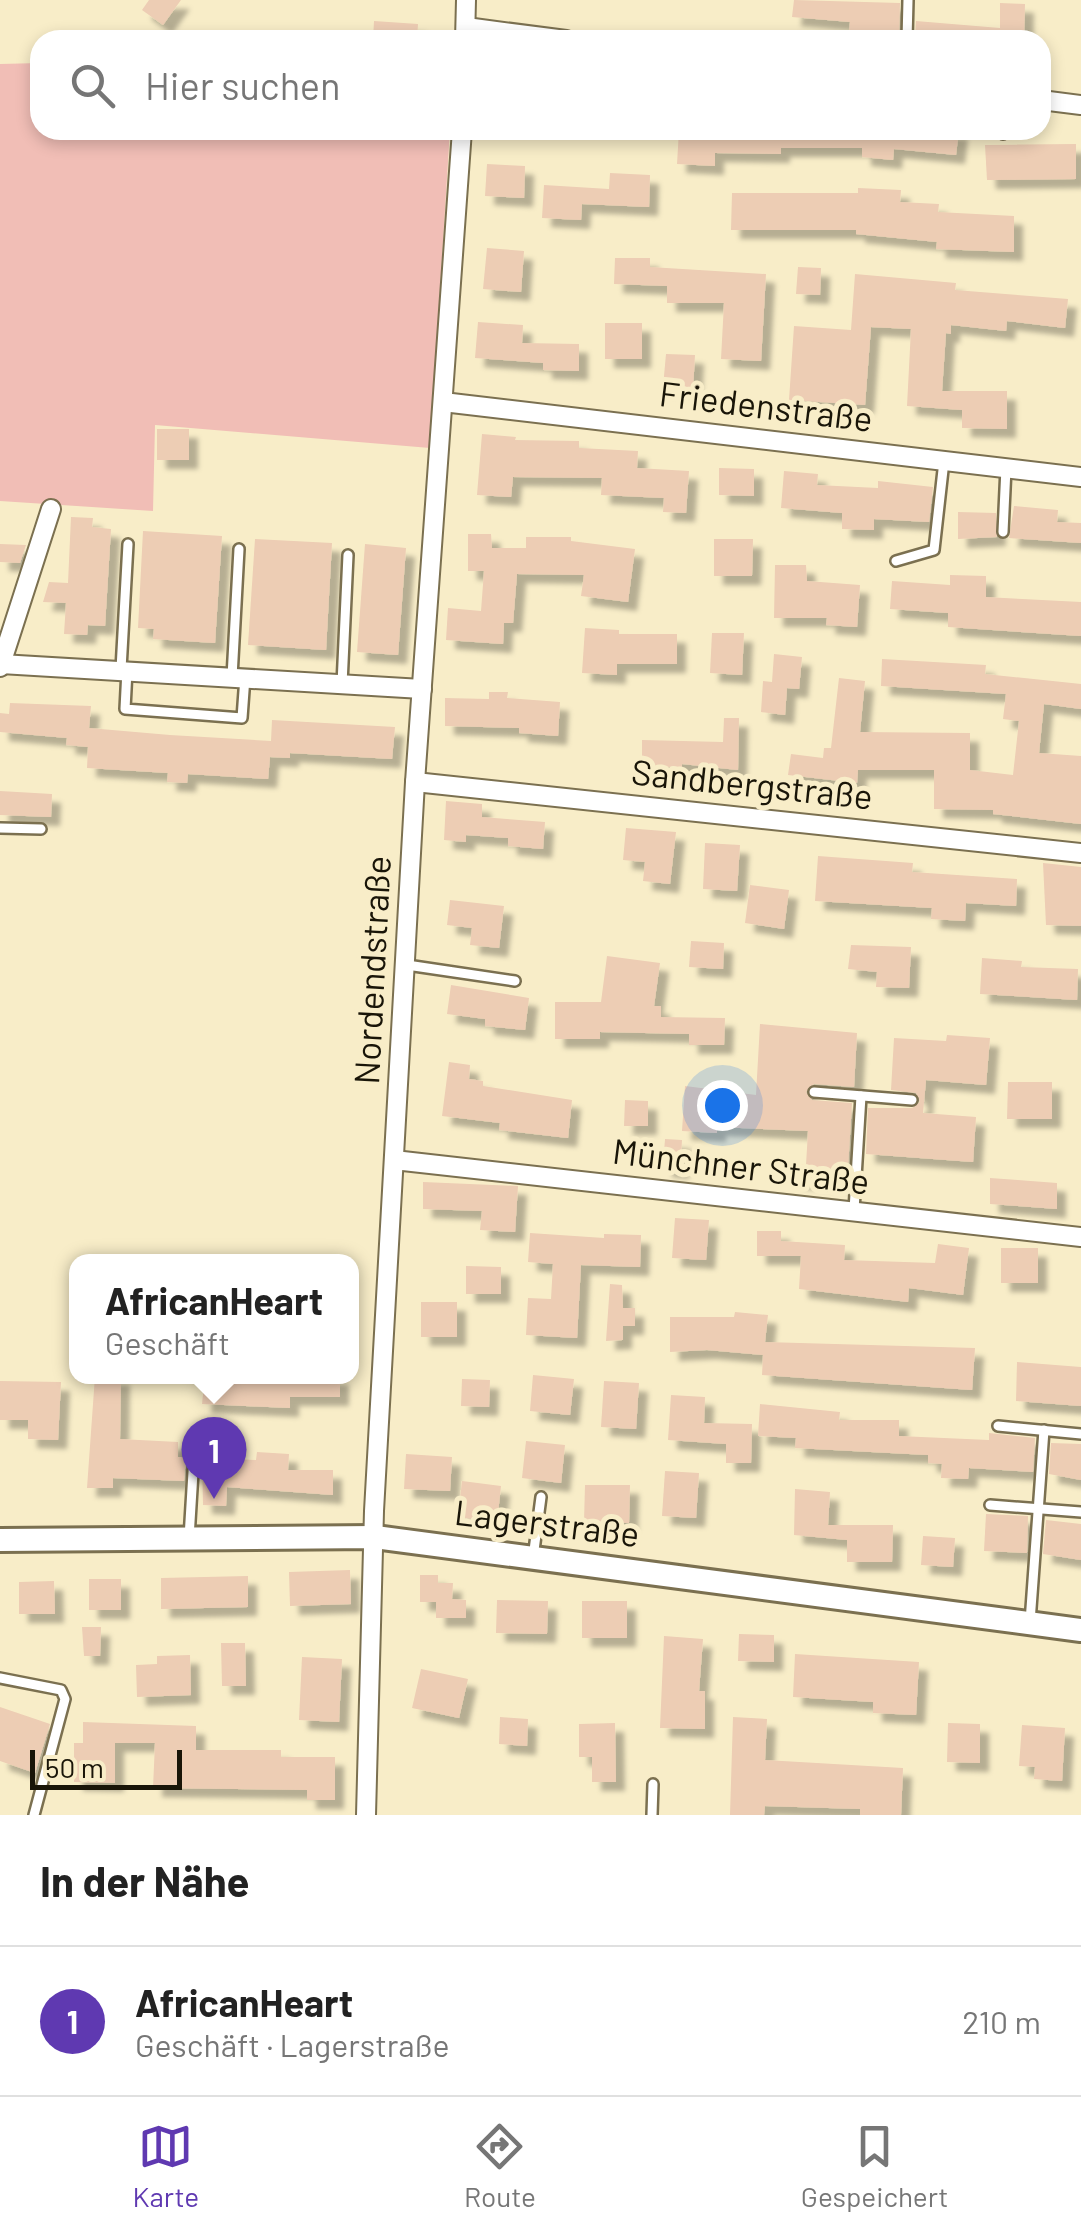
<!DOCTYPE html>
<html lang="de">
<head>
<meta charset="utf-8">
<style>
  body { margin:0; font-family:Barlow,sans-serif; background:#f2f2f2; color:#222 }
  .scale { position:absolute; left:30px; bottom:25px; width:152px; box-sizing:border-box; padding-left:10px; border:5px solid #191508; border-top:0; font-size:28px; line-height:35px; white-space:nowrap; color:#191508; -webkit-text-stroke:8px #f8edc8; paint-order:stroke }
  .you { position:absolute; left:722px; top:1105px; width:35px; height:35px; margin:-25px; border:8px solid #fff; border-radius:50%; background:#1a73e8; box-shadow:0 0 0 15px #1a73e833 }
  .badge { display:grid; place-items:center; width:65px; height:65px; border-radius:50%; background:#5f39b1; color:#fff; font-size:32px; font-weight:700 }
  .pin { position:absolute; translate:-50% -82px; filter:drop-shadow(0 2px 5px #0008) }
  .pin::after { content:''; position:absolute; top:52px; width:35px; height:30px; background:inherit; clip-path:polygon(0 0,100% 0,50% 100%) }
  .popup { position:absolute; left:69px; top:1254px; width:290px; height:130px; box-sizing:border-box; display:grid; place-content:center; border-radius:20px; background:#fff; filter:drop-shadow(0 2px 8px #0005); font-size:32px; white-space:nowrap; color:#767676 }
  .popup b { font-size:38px; color:#222 }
  .popup::after { content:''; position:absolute; left:50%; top:100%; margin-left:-20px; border:20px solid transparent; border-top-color:#fff }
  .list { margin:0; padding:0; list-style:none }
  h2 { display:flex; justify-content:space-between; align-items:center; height:130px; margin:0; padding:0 40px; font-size:42px }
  h2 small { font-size:32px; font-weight:400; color:#767676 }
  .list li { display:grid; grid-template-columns:65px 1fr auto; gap:30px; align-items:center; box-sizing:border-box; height:150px; padding:0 40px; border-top:2px solid #e0e0e0 }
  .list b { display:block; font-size:38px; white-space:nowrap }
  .list p { margin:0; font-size:32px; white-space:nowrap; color:#767676 }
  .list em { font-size:32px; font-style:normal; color:#767676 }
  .icon { flex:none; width:55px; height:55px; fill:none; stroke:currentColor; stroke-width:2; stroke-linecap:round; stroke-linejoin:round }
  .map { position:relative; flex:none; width:1081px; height:1815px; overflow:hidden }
  .search { position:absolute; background:#fff; box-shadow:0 5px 15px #0003; left:30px; right:30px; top:30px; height:110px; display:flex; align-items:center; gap:25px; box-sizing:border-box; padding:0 35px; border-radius:30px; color:#767676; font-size:38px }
  .sheet { height:280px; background:#fff }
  nav { display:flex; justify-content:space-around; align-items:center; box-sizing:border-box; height:140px; border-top:2px solid #e0e0e0; background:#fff; font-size:28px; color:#767676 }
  nav a { display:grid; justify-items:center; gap:5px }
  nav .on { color:#5f39b1 }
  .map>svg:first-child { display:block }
  .green { fill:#f1beb6 }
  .building { fill:#edcdb4; filter:url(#shadow) }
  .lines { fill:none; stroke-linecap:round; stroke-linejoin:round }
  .lane-casing { stroke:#7b7050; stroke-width:14 }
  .street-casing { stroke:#7b7050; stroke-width:22 }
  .secondary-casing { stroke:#7b7050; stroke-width:28 }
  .lane { stroke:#fff; stroke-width:9 }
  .street { stroke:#fff; stroke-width:18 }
  .secondary { stroke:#fff; stroke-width:22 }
  .labels { text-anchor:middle; stroke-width:10; stroke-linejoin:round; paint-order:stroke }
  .street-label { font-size:35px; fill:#191508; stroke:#f8edc8 }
</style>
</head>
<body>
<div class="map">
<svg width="1081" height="1815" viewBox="0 0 1081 1815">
  <defs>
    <filter id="shadow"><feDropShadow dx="9" dy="9" stdDeviation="2.5" flood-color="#0004"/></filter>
  </defs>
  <rect width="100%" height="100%" fill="#f8edc8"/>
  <!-- green -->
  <polygon class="green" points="40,63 40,130 450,130 430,448 155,425 153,511 0,501 0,64"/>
  <!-- building -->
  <g class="building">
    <polygon points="149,0 181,0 163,25 142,10"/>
    <polygon points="794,0 900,3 899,36 849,32 850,22 792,17"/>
    <polygon points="1000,3 1025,4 1024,40 915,40 916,21 1000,28"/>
    <polygon points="374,21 418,24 417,40 373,40"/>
    <polygon points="679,130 959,130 956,155 894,149 893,160 862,157 862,148 781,148 781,154 715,153 715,166 677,164"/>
    <polygon points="1076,144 1076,179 987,180 985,145"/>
    <polygon points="487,164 525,166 524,198 485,196"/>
    <polygon points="610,173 650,175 649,207 582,204 581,220 542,218 544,185 609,189"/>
    <polygon points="858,188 901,190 900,202 939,204 938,212 1014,216 1014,252 936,249 937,242 856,234 856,230 731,230 732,193 858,193"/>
    <polygon points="487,248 524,251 521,292 483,289"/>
    <polygon points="615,258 650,258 650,267 766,274 761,361 721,359 724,303 667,303 667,286 614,284"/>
    <polygon points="798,267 821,268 820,295 796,294"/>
    <polygon points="855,274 956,283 955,290 1068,299 1065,328 1007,321 1006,331 951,325 951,334 946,333 942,391 1007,391 1007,429 962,428 962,410 907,406 911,329 871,327 865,405 789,400 794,326 851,330"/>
    <polygon points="478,322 523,325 522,343 579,344 579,371 543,370 543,363 475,358"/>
    <rect x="605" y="323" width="37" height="36"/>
    <polygon points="666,354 695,355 693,389 663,387"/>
    <rect x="157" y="429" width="32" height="31"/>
    <polygon points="482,434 516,437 515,440 579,441 579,448 638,451 637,468 689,471 686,513 663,512 664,498 601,495 602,478 513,477 511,497 477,495"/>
    <polygon points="719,468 754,469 754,496 719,495"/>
    <polygon points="784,471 818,474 817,485 878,488 878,481 933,487 929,522 874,519 874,530 842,529 842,513 781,508"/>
    <polygon points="1014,506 1058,510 1057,522 1081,523 1081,543 1009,538"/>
    <polygon points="958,512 996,513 997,537 958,539"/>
    <polygon points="71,517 93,518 92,527 111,529 105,626 88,625 87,635 64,634 66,603 43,602 49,582 68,583"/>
    <polygon points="143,531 222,536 215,643 153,639 154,629 138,628"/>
    <polygon points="468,534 491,534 492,548 526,548 526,537 571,537 571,541 635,549 628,602 581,596 584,575 517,574 513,623 504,623 503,644 446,640 448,608 481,611 484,571 468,571"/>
    <polygon points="255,539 332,543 326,650 248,645"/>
    <polygon points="714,539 753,539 752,576 714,576"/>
    <polygon points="0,544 26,545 20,563 0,562"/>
    <polygon points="365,544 406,548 398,655 357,652"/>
    <polygon points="775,565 806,565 807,581 860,585 857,627 826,625 827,618 774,618"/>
    <polygon points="950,575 986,576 986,597 1081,602 1081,636 948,627 948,613 890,609 892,581 950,585"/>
    <polygon points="585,628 619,630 619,634 677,634 677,664 617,664 617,675 582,673"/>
    <polygon points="712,633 744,633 742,675 710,673"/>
    <polygon points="774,654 802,657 799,689 787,688 785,715 761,712 763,681 772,682"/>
    <polygon points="882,659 986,665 985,674 1081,684 1081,709 1044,704 1039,753 1081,756 1081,824 993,814 993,810 934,809 934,770 858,770 857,783 788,775 791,754 823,758 824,748 831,748 839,678 865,681 860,732 970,733 970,770 1013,775 1019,721 1003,719 1006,694 881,686"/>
    <polygon points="489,692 508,692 507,698 560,702 558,736 519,733 519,728 445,726 445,698 489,699"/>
    <polygon points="10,703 91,706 89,728 170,735 271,741 272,720 395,727 392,759 290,753 290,758 270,757 268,779 188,774 187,783 167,782 168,773 87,768 88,747 66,745 67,738 0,732 0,713 9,714"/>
    <polygon points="724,718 739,718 738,770 682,764 682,767 642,767 642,740 723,742"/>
    <polygon points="0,791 52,794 51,817 0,815"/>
    <polygon points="446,801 482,804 482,817 545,822 543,849 508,846 508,838 466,835 466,842 444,840"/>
    <polygon points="626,828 676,832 670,884 643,881 645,862 623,860"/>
    <polygon points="705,843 740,845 737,891 703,889"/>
    <polygon points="818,856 913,863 912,872 1017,879 1016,906 966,903 965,921 931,919 932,908 815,901"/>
    <polygon points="1043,863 1081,867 1081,926 1046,925"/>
    <polygon points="750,885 789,890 784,929 745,923"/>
    <polygon points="450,900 504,906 499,948 470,945 472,928 447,925"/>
    <polygon points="691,941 724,943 723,969 689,967"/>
    <polygon points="851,945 911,947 909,988 876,987 877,972 848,969"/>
    <polygon points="607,956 660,963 654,1006 661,1006 661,1017 725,1018 724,1045 689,1045 689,1034 600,1032 600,1039 555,1039 555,1002 601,1002"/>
    <polygon points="982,958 1022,961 1021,967 1078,969 1077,1000 980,994"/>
    <polygon points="451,985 529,998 525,1030 485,1026 485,1019 447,1014"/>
    <polygon points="760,1024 857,1033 854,1087 814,1084 806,1092 812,1100 852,1103 847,1184 795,1180 796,1164 806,1165 808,1131 717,1127 717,1133 682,1131 685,1086 756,1095"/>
    <polygon points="947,1035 990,1038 986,1085 926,1080 923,1113 976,1117 973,1162 866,1154 868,1108 912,1108 920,1102 916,1093 891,1090 894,1038 946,1041"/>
    <polygon points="449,1062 470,1065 469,1079 483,1081 483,1086 572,1100 568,1138 499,1130 500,1123 442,1116"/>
    <polygon points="1008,1082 1052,1082 1052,1119 1007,1119"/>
    <polygon points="625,1100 648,1101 648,1126 624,1126"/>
    <polygon points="665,1139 682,1140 680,1170 663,1168"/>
    <polygon points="990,1178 1057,1183 1057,1209 990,1204"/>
    <polygon points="423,1182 518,1186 515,1232 480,1230 482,1211 423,1209"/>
    <polygon points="675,1218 709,1220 706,1260 672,1258"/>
    <polygon points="757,1231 781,1231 781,1241 845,1245 844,1260 935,1263 938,1244 969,1248 963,1295 909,1288 908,1302 799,1289 801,1256 757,1256"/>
    <polygon points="530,1233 604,1238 604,1234 641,1235 640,1267 581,1265 577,1338 526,1335 528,1298 551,1299 553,1264 528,1262"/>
    <rect x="1001" y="1248" width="37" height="35"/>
    <polygon points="466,1266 501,1267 501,1294 466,1294"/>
    <polygon points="610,1284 622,1285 623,1308 635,1308 635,1326 623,1326 623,1340 606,1341"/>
    <rect x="421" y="1302" width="36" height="35"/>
    <polygon points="735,1312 768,1315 765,1342 975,1348 972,1390 762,1375 763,1355 707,1350 670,1352 670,1317 734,1317"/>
    <polygon points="1017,1362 1081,1367 1081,1406 1016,1401"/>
    <polygon points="533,1375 574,1379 570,1415 530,1411"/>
    <polygon points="95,1376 121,1376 120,1439 178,1442 178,1457 186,1457 184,1481 113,1478 113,1488 87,1488"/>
    <polygon points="205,1376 340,1376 340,1397 290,1397 290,1408 202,1404"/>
    <polygon points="462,1379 490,1380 489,1407 461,1406"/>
    <polygon points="0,1381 61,1382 58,1440 28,1439 28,1420 0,1420"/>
    <polygon points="604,1381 639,1383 636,1429 601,1427"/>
    <polygon points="671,1395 705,1397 704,1423 752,1424 751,1463 726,1463 726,1444 668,1440"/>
    <polygon points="760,1404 840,1412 839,1420 899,1420 899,1436 989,1440 989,1433 1035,1438 1033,1472 969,1468 968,1479 941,1478 942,1464 928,1463 928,1455 795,1448 796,1438 758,1436"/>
    <polygon points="526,1441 565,1445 561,1483 522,1478"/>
    <polygon points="1051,1443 1081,1444 1081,1480 1049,1474"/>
    <polygon points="257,1452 289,1454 288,1470 333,1470 333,1495 227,1487 226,1506 203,1505 202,1458 256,1460"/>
    <polygon points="406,1454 452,1457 450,1491 404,1489"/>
    <polygon points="665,1471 699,1473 696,1518 662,1516"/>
    <polygon points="462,1481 501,1486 497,1522 458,1517"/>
    <polygon points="585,1485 630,1485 629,1523 584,1522"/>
    <polygon points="795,1489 830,1492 828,1525 893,1525 892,1562 847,1562 847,1540 794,1535"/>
    <polygon points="986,1514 1028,1516 1027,1553 984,1551"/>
    <polygon points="1046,1520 1081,1524 1081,1560 1043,1554"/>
    <polygon points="923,1536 955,1538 953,1567 921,1565"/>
    <polygon points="350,1570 351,1604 290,1606 289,1572"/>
    <polygon points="420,1575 438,1575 438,1583 453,1583 452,1599 466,1600 466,1618 436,1618 436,1602 420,1602"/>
    <polygon points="248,1576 248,1607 161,1609 161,1578"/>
    <rect x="89" y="1579" width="32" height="31"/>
    <polygon points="54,1581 55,1614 19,1614 19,1582"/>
    <polygon points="497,1600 548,1601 547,1634 496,1633"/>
    <rect x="582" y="1601" width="45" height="37"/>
    <polygon points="82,1627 101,1627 100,1656 84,1656"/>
    <polygon points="739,1634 774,1635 774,1662 738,1661"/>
    <polygon points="664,1636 703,1639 699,1691 705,1691 705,1729 660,1728"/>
    <polygon points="221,1643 245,1643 246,1686 222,1686"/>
    <polygon points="795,1654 919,1662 916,1715 873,1713 873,1702 793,1697"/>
    <polygon points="190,1655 191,1695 137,1697 136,1665 157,1664 157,1656"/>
    <polygon points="302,1657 342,1659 339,1722 299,1720"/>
    <polygon points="421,1669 468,1679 459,1718 412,1708"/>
    <polygon points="0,1707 50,1724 35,1773 0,1761"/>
    <polygon points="500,1717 528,1719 527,1746 499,1744"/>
    <polygon points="733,1717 767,1719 765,1760 903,1768 901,1815 860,1815 860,1809 765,1806 764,1815 730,1815"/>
    <polygon points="83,1722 196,1726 196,1750 281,1750 281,1757 335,1757 335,1800 307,1800 307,1790 153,1788 155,1743 115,1743 115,1783 74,1782 74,1743 83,1743"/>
    <polygon points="615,1723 616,1782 592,1782 592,1757 579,1757 579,1724"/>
    <polygon points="948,1723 980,1724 980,1763 947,1762"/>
    <polygon points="1022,1725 1065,1728 1062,1781 1034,1779 1035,1767 1019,1766"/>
  </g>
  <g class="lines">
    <!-- lane casing -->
    <g class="lane-casing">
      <g id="lane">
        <polyline points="907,40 908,0"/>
        <polyline points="1003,134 1003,130"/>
        <polyline points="1003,532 1006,468"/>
        <polyline points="896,561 934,550 944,461"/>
        <polyline points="121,669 128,544"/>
        <polyline points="127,670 125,709 242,718 245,677"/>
        <polyline points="232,677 239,549"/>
        <polyline points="342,684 348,555"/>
        <polyline points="0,828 41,829"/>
        <polyline points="407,965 515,981"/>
        <polyline points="814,1092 912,1100"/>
        <polyline points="854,1210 861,1096"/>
        <polyline points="998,1426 1081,1434"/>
        <polyline points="990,1505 1081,1512"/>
        <polyline points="189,1538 194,1456"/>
        <polyline points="533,1558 541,1497"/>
        <polyline points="1030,1622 1044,1430"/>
        <polyline points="0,1678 61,1690 65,1699 34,1815"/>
        <polyline points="652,1815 653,1784"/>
      </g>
    </g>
    <!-- street casing -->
    <g class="street-casing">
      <g id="street">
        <polyline points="466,27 566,40"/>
        <polyline points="465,40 466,0"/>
        <polyline points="1041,100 1081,105"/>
        <polyline points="443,402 1081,477"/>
        <polyline points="1,664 422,689"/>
        <polyline points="0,667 51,509"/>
        <polyline points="415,782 1081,853"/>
        <polyline points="394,1160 1081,1237"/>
        <polyline points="366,1815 374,1511 415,782 462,130"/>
      </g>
    </g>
    <!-- secondary casing -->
    <g class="secondary-casing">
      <polyline id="secondary" points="0,1540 375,1537 1081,1630"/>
    </g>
    <!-- lane -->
    <use href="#lane" class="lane"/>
    <!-- street -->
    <use href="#street" class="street"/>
    <!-- secondary -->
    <use href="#secondary" class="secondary"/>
  </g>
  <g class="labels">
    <!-- street labels -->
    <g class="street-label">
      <text transform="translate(766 407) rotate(7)" y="12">Friedenstraße</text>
      <text transform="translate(752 785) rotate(6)" y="12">Sandbergstraße</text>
      <text transform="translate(373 970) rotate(-87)" y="12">Nordendstraße</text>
      <text transform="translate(741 1167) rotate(7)" y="12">Münchner Straße</text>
      <text transform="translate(547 1524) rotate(7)" y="12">Lagerstraße</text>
    </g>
  </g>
</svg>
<div class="scale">50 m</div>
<div class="you"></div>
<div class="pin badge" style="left:214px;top:1499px">1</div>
<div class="popup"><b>AfricanHeart</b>Geschäft</div>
<div class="search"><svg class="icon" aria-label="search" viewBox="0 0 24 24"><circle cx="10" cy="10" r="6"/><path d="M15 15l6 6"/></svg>Hier suchen</div>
</div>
<section class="sheet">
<h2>In der Nähe<small></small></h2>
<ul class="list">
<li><span class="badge">1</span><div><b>AfricanHeart</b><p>Geschäft · Lagerstraße</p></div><em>210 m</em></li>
</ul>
</section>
<nav>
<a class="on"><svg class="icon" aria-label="map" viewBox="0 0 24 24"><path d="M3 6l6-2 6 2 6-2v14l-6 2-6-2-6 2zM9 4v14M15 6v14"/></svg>Karte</a>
<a><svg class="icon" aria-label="directions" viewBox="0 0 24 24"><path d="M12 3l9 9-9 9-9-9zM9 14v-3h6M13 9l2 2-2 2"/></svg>Route</a>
<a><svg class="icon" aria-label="saved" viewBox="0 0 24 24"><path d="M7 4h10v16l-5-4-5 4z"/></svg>Gespeichert</a>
</nav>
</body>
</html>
